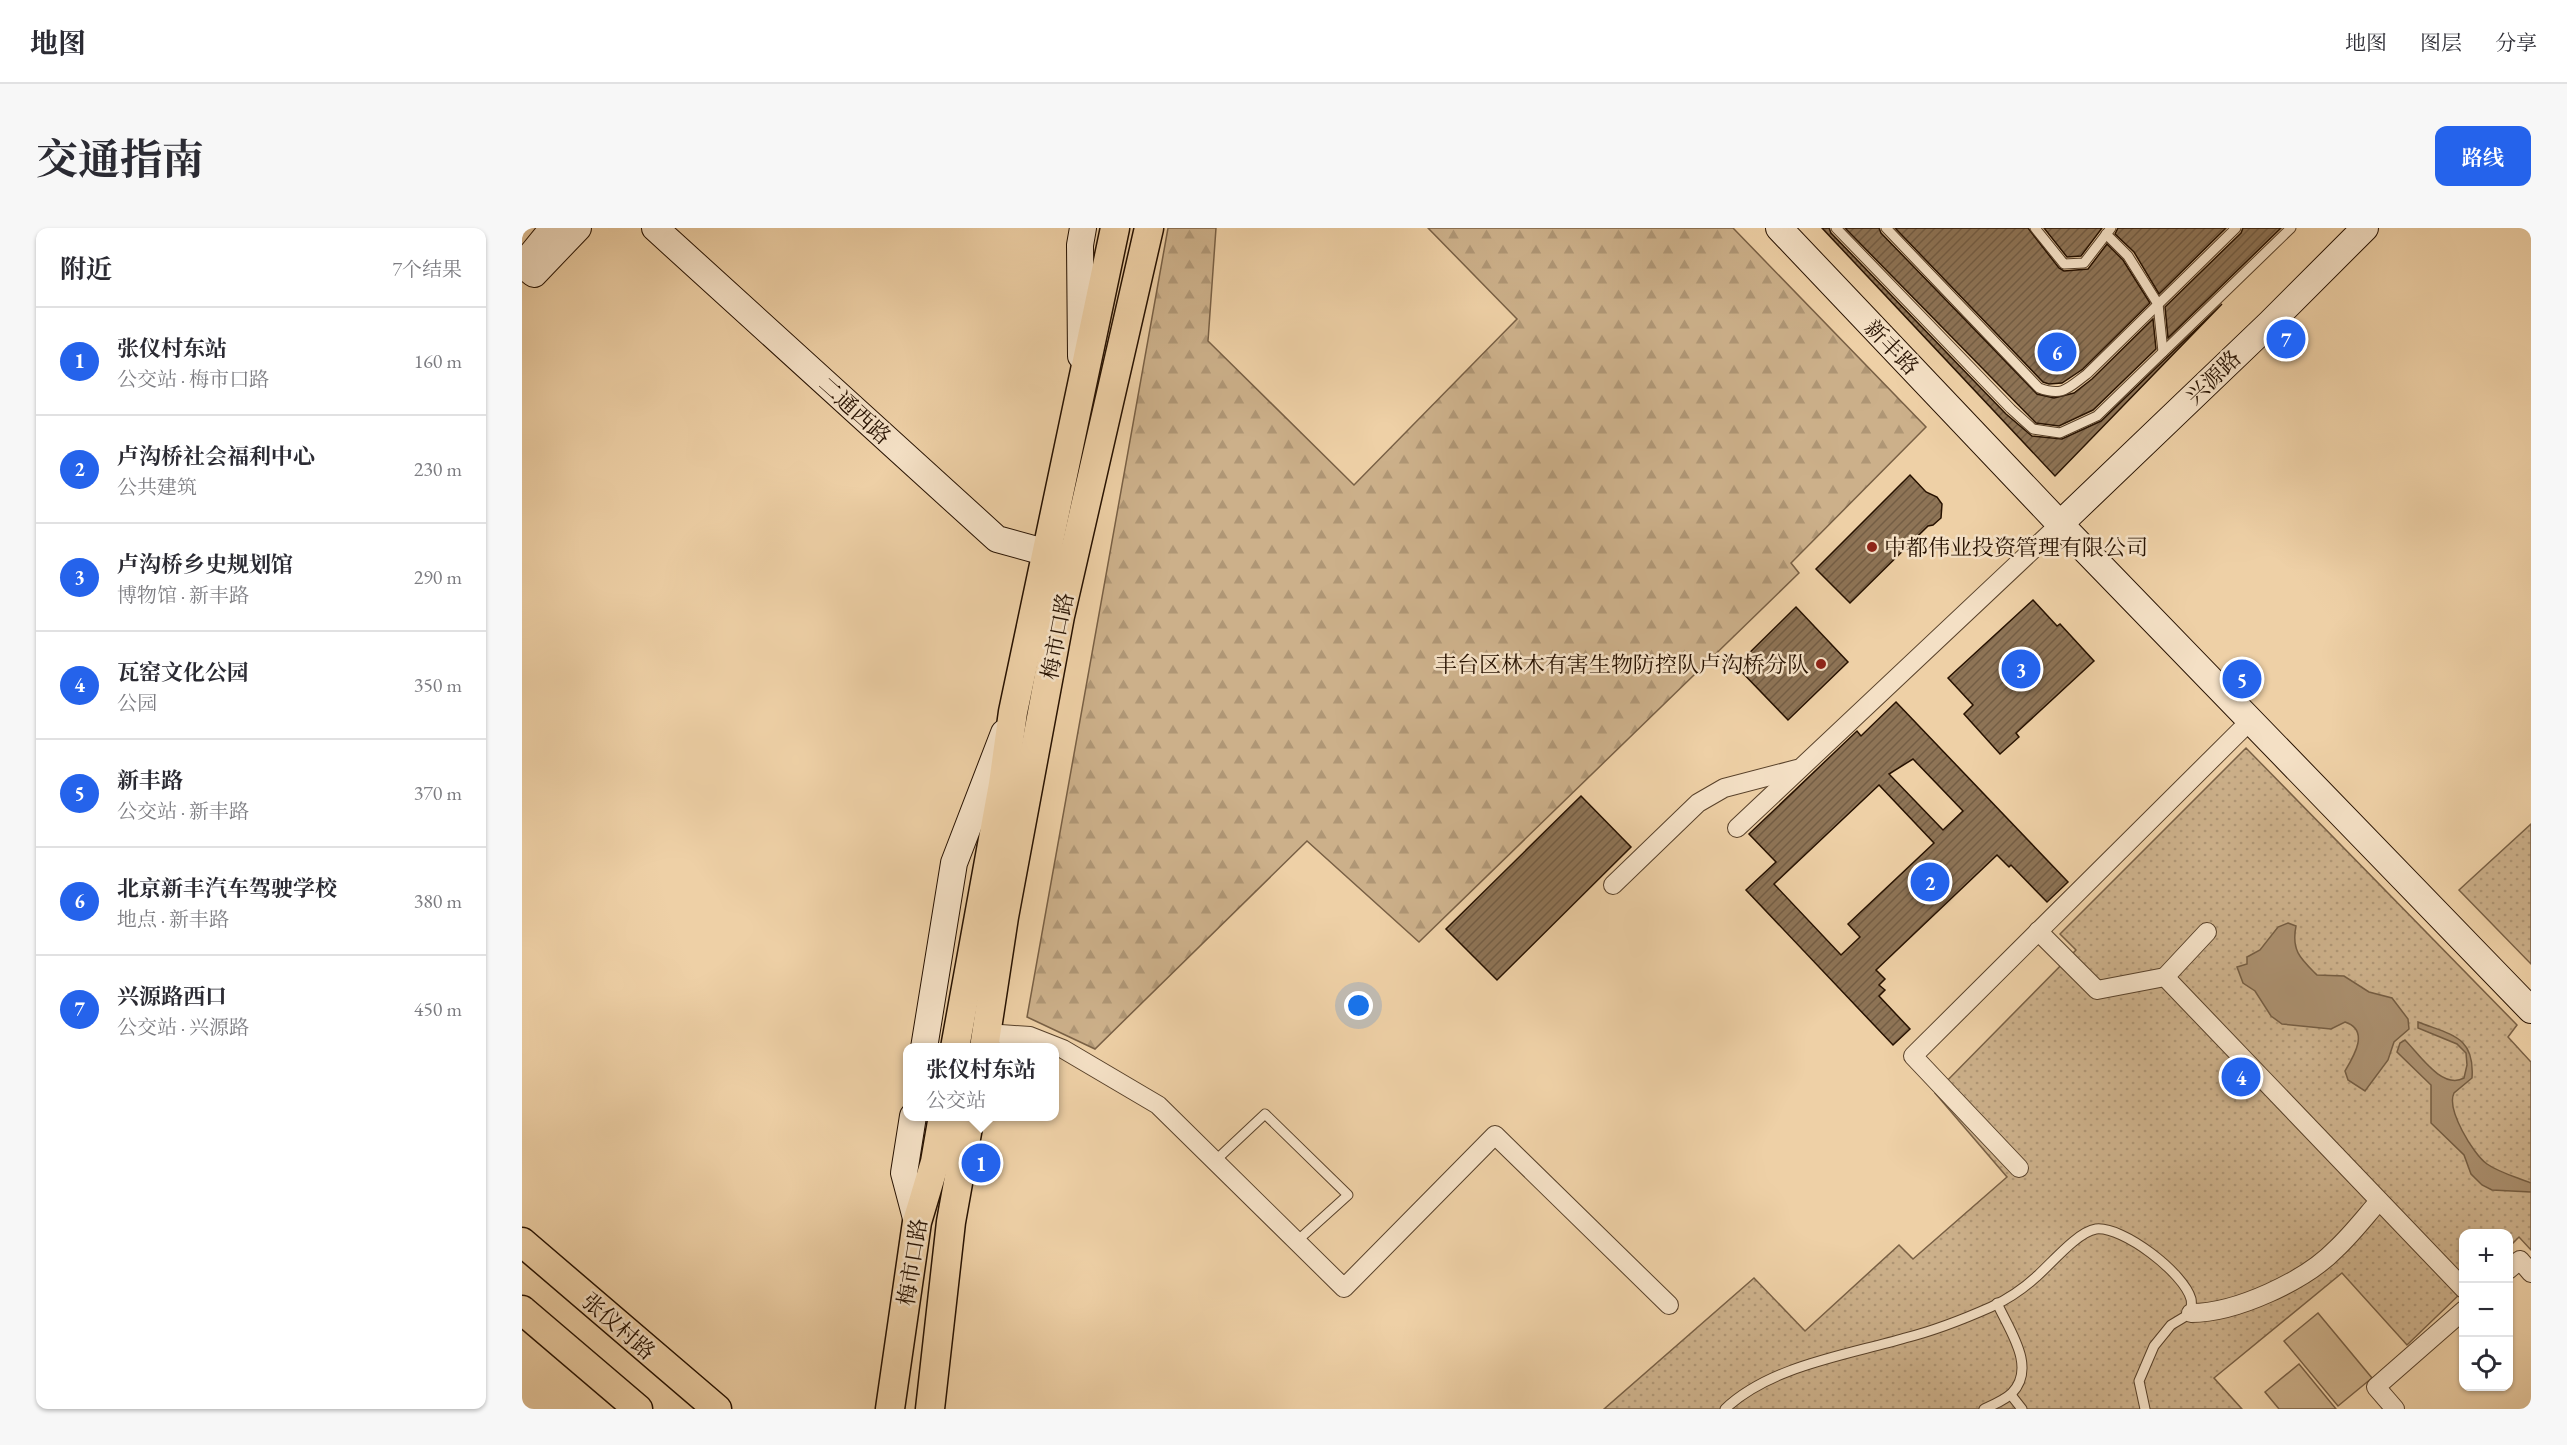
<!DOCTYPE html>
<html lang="zh">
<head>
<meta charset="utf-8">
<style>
  body { margin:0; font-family:"EB Garamond","Noto Serif SC",serif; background:#f7f7f7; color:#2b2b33 }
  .controls { position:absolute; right:18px; bottom:18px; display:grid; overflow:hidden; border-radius:12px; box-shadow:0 2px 4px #0004 }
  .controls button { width:54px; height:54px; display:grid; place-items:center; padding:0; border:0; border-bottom:2px solid #e1e1e2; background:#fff; color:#2b2b33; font:30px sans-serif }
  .you { position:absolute; left:837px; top:778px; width:21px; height:21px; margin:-15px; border:4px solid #fff; border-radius:50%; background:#1a73e8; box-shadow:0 0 0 9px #1a73e833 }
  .badge { display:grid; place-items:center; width:39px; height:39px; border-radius:50%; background:#2563eb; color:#fff; font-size:20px; font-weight:700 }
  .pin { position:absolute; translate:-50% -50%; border:3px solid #fff; box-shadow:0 2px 6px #0006 }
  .popup { position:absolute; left:381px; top:815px; width:156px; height:78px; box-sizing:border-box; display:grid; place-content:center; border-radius:12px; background:#fff; filter:drop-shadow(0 2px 4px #0005); font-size:20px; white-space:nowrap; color:#7c7c81 }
  .popup b { font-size:22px; color:#2b2b33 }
  .popup::after { content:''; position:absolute; left:50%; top:100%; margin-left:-12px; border:12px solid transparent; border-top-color:#fff }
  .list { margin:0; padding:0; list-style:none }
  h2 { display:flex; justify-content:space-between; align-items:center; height:78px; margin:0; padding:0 24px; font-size:26px }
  h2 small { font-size:20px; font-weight:400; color:#7c7c81 }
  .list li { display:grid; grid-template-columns:39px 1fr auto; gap:18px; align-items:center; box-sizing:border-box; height:108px; padding:0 24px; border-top:2px solid #e1e1e2 }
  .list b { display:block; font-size:22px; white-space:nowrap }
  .list p { margin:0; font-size:20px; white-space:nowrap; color:#7c7c81 }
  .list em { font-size:20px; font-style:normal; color:#7c7c81 }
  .icon { flex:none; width:33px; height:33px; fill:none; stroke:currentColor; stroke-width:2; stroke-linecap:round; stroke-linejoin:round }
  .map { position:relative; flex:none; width:2009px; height:1181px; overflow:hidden; border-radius:12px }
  header { display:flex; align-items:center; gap:36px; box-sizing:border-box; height:84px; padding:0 30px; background:#fff; border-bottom:2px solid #e1e1e2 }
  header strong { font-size:28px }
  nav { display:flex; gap:33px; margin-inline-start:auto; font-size:21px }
  .intro { display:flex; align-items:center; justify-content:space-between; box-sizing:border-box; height:144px; padding:0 36px }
  h1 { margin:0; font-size:42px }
  .button { padding:15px 27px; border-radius:12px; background:#2563eb; color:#fff; font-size:21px; font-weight:700 }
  main { display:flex; gap:36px; padding:0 36px }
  aside { flex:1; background:#fff; border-radius:12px; box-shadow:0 2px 4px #0004 }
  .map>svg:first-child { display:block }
  .green { fill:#ccb08a; stroke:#796045; stroke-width:1.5 }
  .forest { fill:url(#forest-firs); stroke:#796045; stroke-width:1.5 }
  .park { fill:url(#park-dots); stroke:#796045; stroke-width:1.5 }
  .water { fill:#aa8f6e; stroke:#755d42; stroke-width:1.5 }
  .building { fill:url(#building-hatch); stroke:#261100; stroke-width:1.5; fill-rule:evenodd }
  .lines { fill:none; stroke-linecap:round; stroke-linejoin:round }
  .lane-casing { stroke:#58412a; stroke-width:11 }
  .street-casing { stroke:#58412a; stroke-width:20 }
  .secondary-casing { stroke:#261100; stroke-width:28 }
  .primary-casing { stroke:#261100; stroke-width:31 }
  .lane { stroke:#f4e0c5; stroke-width:9 }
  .street { stroke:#f4e0c5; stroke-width:18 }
  .secondary { stroke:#f4e0c5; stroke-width:26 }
  .primary { stroke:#eed0a6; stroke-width:28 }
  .poi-dot { fill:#8f2418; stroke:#f4e0c5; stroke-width:2 }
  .labels { text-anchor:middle; stroke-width:5; stroke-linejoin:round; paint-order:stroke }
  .street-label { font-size:22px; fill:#261100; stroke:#f4e0c5 }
  .poi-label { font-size:22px; fill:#261100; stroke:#f4e0c5; text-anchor:start }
</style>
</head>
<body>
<header>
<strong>地图</strong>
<nav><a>地图</a><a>图层</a><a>分享</a></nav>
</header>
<div class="intro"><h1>交通指南</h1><a class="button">路线</a></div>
<main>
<aside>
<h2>附近<small>7个结果</small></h2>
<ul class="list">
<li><span class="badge">1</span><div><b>张仪村东站</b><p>公交站 · 梅市口路</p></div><em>160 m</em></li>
<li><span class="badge">2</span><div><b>卢沟桥社会福利中心</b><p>公共建筑</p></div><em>230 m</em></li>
<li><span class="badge">3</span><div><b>卢沟桥乡史规划馆</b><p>博物馆 · 新丰路</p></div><em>290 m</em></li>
<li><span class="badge">4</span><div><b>瓦窑文化公园</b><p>公园</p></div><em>350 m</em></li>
<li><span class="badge">5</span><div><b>新丰路</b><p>公交站 · 新丰路</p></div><em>370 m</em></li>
<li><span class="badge">6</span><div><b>北京新丰汽车驾驶学校</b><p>地点 · 新丰路</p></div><em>380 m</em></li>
<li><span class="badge">7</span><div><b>兴源路西口</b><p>公交站 · 兴源路</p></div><em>450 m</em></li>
</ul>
</aside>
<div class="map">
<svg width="2009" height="1181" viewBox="0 0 2009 1181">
  <defs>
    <pattern id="forest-firs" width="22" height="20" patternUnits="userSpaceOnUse" patternTransform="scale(1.5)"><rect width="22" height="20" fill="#ccb08a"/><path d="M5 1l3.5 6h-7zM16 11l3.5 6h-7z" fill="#af9675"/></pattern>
    <pattern id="park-dots" width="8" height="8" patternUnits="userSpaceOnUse" patternTransform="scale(1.5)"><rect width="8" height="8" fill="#ccb08a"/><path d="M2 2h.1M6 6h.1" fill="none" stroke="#af9675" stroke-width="1.8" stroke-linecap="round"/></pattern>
    <pattern id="building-hatch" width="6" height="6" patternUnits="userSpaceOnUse" patternTransform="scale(1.5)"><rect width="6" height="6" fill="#8e7456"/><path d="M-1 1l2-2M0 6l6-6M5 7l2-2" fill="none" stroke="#745e45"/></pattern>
  </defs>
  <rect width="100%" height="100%" fill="#eed0a6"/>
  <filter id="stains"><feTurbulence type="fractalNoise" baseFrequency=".00333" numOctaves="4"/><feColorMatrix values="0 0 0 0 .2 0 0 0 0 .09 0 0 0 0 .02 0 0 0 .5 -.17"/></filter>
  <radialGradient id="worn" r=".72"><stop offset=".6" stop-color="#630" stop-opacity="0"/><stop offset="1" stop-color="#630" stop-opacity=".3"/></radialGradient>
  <!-- green -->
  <g class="green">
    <polygon points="1796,1085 1850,1150 1816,1178 1762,1113"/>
    <polygon points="1777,1136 1814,1181 1757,1181 1743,1164"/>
  </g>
  <!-- forest -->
  <polygon class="forest" points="646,0 694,0 686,113 832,257 995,91 906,0 1211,0 1404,199 1269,335 1277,345 897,714 785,613 573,821 505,789"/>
  <!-- park -->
  <g class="park">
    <polygon points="1724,520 1995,797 1986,809 2009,834 2009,1022 1997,1009 1987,1019 1986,1006 1942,1006 1941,1063 1885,1117 1820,1045 1692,1150 1720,1181 1082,1181 1232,1050 1283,1103 1377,1017 1391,1031 1485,949 1413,865 1554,722 1538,706"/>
    <polygon points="2009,596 2009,736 1937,662"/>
  </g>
  <!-- water -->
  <g class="water">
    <path d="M1766,695L1774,698C1769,723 1779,731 1795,747L1822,748L1847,764L1870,770L1886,791L1887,801L1872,814L1866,832L1843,863L1826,852L1823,843C1832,828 1848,802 1823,794L1809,801L1760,796L1749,788L1733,763L1721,755L1715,739L1725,736V729L1738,722L1756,699Z"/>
    <path d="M1896,794C1929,807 1953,808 1950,850L1932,865C1924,881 1951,926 1965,936C1978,945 1994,949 2009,955V964L1970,962L1960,957L1949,946L1942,927L1909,895V857L1875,824L1878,815L1883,812C1897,826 1920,862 1942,850L1945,837L1944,825L1935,816L1896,800Z"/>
  </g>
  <!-- building -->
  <g class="building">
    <polygon points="1300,0 1307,0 1309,5 1484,186 1510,208 1540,211 1579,193 1700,76 1533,248"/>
    <polygon points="1323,0 1357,0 1359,5 1515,166 1532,170 1552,165 1570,151 1631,91 1634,121 1571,182 1537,198 1514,195"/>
    <polygon points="1373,0 1506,0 1537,40 1542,43 1566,41 1585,16 1601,32 1628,75 1561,141 1540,155 1527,156 1521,154"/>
    <polygon points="1522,0 1580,0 1559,28 1545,29"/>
    <polygon points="1596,0 1704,0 1637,66 1612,24 1593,6"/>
    <polygon points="1721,0 1759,0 1646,110 1643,79 1719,5"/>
    <polygon points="1388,247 1404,264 1415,269 1420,276 1419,290 1411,297 1406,298 1328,375 1294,341"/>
    <polygon points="1511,372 1535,398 1538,396 1572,433 1494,505 1497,509 1478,526 1442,486 1451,477 1426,450"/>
    <polygon points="1274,379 1326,434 1266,492 1214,438"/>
    <path d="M1374,474L1546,654L1525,674L1489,637L1487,639L1475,627L1354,742L1363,751L1357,757L1363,762L1357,768L1388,801L1371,817L1224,662L1254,634L1227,606L1335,503L1339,508ZM1391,531L1441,583L1421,602L1367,546ZM1357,557L1412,615L1326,696L1338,709L1319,727L1252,656Z"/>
    <polygon points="1059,568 1109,619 975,752 924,701"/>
  </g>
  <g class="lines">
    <!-- lane casing -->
    <g class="lane-casing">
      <g id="lane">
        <polyline points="1314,0 1489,181 1511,201 1538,205 1575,188 1769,0"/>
        <path d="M1364,0L1517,160C1541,169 1546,160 1565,146L1714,0"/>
        <polyline points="1513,0 1542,36 1562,35 1589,0"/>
        <polyline points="1584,6 1606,28 1636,76 1641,124"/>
        <polyline points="694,932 743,886 826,967 775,1013"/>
        <polyline points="1489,1167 1500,1181"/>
        <path d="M1203,1181C1248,1138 1325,1127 1383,1110C1411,1103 1442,1091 1469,1079C1484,1072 1502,1060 1514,1049C1529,1036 1555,1004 1574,1001C1601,998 1662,1045 1669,1071C1670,1075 1669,1081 1669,1085L1649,1097L1632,1118L1617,1153L1623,1181"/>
        <path d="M1462,1181C1471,1177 1483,1172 1490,1165C1515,1139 1487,1102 1475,1075"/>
      </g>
    </g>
    <!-- street casing -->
    <g class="street-casing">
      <g id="street">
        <polyline points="1215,600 1538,296"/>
        <polyline points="1091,657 1176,575 1202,560 1275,541"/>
        <polyline points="1516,703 1575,762 1643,749 1942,1061"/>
        <polyline points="1643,749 1685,704"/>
        <polyline points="465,805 508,808 541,821 636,877 822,1060 973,907 1147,1077"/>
        <polyline points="1497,940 1391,828 1729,492"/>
        <polyline points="1986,1042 1998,1032 2009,1045"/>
        <path d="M1669,1085C1714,1085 1783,1053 1814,1021C1830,1006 1843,989 1857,973"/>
        <polyline points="1873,1181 1854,1159 1942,1082"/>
      </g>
    </g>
    <!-- secondary casing -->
    <g class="secondary-casing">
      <g id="secondary">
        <polyline points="31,0 1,37 12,46 56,0"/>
        <polyline points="133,0 475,311 544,330"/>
        <polyline points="1257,0 1538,296 2009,782"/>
        <polyline points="559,128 558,17 561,0"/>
        <polyline points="1538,296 1748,95 1843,0"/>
        <polyline points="402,820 432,635 482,505"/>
        <polyline points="391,888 382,945 395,994"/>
      </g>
    </g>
    <!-- primary casing -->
    <g class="primary-casing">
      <g id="primary">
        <polyline points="433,820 481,556 491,484 593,0"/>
        <polyline points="462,820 482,689 538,388 627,0"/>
        <polyline points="0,1014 195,1181"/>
        <polyline points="0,1082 116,1181"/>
        <polyline points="368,1181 395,994 413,934 421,888"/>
        <polyline points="408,1181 429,994 448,888"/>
      </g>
    </g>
    <!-- lane -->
    <use href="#lane" class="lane"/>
    <!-- street -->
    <use href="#street" class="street"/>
    <!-- secondary -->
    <use href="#secondary" class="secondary"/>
    <!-- primary -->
    <use href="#primary" class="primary"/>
  </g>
  <!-- markers -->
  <g class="poi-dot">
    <circle cx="1350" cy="319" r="6"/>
    <circle cx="1299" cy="436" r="6"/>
  </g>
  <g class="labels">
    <!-- street labels -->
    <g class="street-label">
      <text transform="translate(1370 119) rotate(46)" y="8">新丰路</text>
      <text transform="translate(1691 149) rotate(-44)" y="8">兴源路</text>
      <text transform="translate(333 182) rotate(42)" y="8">二通西路</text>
      <text transform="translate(535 408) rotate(-79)" y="8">梅市口路</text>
      <text transform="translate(390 1034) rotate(-81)" y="8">梅市口路</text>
      <text transform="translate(97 1098) rotate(41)" y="8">张仪村路</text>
    </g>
    <!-- poi labels -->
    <g class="poi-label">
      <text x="1362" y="327">中都伟业投资管理有限公司</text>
      <text x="1287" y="444" text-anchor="end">丰台区林木有害生物防控队卢沟桥分队</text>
    </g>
  </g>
  <rect width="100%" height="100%" filter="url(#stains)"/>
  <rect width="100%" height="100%" fill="url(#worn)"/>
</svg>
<div class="controls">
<button>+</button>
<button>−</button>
<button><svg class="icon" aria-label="locate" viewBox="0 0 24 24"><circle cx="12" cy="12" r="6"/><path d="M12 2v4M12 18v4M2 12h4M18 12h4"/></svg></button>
</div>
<div class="you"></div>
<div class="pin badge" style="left:459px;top:935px">1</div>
<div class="popup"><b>张仪村东站</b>公交站</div>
<div class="pin badge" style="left:1408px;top:654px">2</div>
<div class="pin badge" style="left:1499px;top:441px">3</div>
<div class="pin badge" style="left:1719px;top:849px">4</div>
<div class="pin badge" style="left:1720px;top:451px">5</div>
<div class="pin badge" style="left:1535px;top:124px">6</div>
<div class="pin badge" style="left:1764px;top:111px">7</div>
</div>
</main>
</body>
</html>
